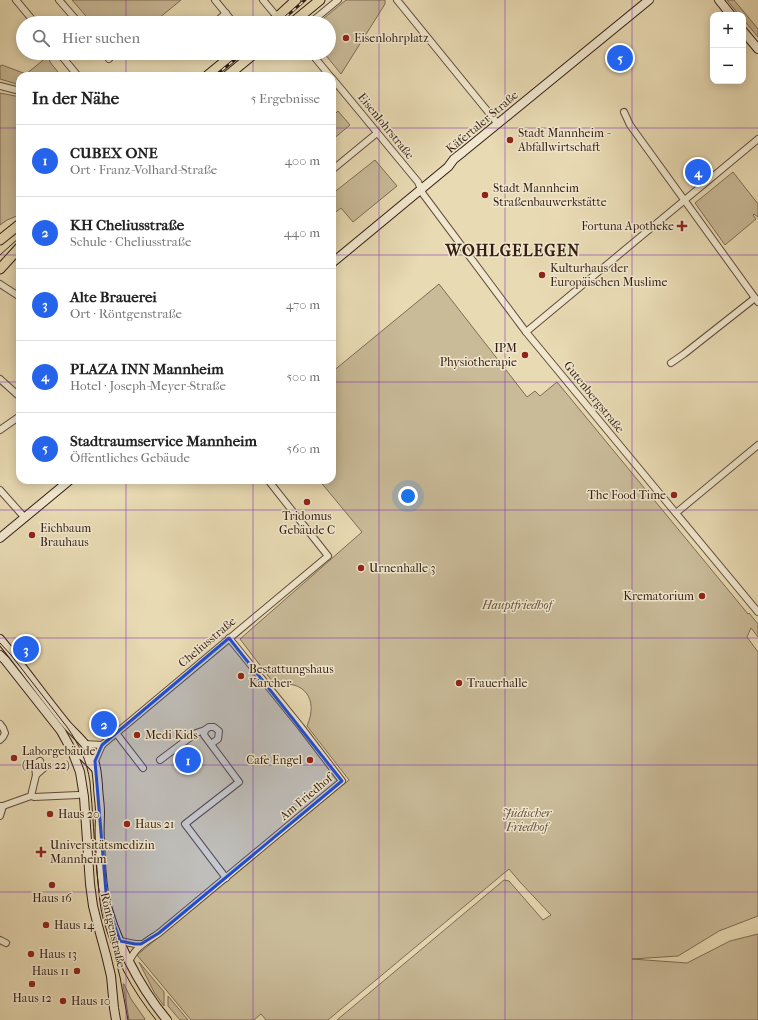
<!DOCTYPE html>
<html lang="de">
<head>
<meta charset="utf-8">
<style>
  body { margin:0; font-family:"IM FELL French Canon",serif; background:#f2f2f2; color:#222 }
  .controls { position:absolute; right:12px; top:12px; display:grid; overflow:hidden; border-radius:8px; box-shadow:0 2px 10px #0003 }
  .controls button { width:36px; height:36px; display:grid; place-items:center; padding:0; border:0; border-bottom:1px solid #e0e0e0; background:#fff; color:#222; font:20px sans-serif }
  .you { position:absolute; left:408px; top:496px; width:14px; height:14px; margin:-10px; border:3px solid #fff; border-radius:50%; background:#1a73e8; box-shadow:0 0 0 6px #1a73e833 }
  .badge { display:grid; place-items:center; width:26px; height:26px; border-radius:50%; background:#2563eb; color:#fff; font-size:13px; font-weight:700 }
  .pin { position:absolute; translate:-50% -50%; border:2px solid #fff; box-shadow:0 1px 4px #0006 }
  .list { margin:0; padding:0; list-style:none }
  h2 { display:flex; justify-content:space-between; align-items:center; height:52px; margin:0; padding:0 16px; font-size:17px }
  h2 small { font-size:13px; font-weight:400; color:#767676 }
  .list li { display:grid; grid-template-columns:26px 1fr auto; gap:12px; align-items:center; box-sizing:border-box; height:72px; padding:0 16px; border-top:1px solid #e0e0e0 }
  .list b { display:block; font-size:15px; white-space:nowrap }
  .list p { margin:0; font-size:13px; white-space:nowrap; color:#767676 }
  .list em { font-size:13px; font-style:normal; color:#767676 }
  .icon { flex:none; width:22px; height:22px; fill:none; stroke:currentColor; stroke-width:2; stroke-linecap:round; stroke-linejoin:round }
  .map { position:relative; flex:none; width:758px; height:1020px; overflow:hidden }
  .search { position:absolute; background:#fff; box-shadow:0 2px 10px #0003; left:16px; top:16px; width:320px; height:44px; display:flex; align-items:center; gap:10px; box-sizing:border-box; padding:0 14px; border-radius:22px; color:#767676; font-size:15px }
  .panel { position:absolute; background:#fff; box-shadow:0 2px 10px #0003; left:16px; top:72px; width:320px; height:412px; border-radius:12px }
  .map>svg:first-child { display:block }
  .green { fill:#c9ba98; stroke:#7e6c55 }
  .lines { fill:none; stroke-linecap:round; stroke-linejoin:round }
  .street-casing { stroke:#604c3a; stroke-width:8 }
  .secondary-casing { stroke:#331d12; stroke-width:10 }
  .primary-casing { stroke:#331d12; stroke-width:11 }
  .street { stroke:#f0e7ce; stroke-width:6 }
  .secondary { stroke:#f0e7ce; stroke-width:8 }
  .primary { stroke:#e8dab3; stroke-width:9 }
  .tram { stroke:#331d12; stroke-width:1 }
  .rail-casing { stroke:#331d12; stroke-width:3 }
  .rail { stroke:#f0e7ce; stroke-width:1.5; stroke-dasharray:4.5; stroke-linecap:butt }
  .marked { fill:#1d4ed8; fill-opacity:0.2; stroke:#1d4ed8; stroke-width:3; stroke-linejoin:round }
  .grid { fill:none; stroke:#7b2cbf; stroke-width:1; stroke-opacity:0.55 }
  .poi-dot { fill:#8f2418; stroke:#f0e7ce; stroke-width:1.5 }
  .labels { text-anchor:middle; stroke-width:3; stroke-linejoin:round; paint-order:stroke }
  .poi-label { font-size:12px; fill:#331d12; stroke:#f0e7ce; text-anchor:start }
  .street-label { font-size:12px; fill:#331d12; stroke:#f0e7ce }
  .park-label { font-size:12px; font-style:italic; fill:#604c3a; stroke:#f0e7ce }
  .district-label { font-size:16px; font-weight:bold; letter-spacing:1px; fill:#331d12; stroke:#f0e7ce }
</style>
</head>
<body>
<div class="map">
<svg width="758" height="1020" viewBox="0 0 758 1020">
  <rect width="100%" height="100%" fill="#e8dab3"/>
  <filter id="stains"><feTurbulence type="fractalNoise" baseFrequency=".005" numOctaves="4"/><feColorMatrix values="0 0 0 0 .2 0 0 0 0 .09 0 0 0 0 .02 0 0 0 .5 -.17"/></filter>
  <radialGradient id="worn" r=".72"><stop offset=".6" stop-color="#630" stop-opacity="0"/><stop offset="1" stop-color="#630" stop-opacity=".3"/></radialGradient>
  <!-- green -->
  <g class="green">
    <polygon points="72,0 181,0 153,23 92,23"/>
    <polygon points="346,0 385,0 385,4 341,74 324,53 329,53 329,23 318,23"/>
    <polygon points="727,0 734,0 758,29 758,37 743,19 743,15 739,15"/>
    <polygon points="44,53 48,53 50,62 61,76 20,76 20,85 0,79 0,66 2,65 26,74 47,57"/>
    <polygon points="0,93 20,97 20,213 17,216 7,220 0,225"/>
    <polygon points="338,111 350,125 332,140 332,117"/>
    <polygon points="375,160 397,186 353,222 341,208 332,215 332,194"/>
    <polygon points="733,172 758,204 758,217 754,214 753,215 756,219 725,245 695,203"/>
    <path d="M439,284L527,397L535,391L540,396L557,382L748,614L749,613L758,624V637L751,628L747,637L758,652V916L719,931L678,956L632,959L687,963L730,941L758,934V1020H337L504,880L509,881L543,920L551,915L520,882L509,869L328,1020H266L261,1014L254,1020H191L137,955L349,780L307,726C319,699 304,679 275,685L240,639L362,532L319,480H332V372Z"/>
    <path d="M99,885L120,949L117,951L123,965L122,966C110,939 102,914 99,885Z"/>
    <polygon points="139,962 164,992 164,1006 154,992"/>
    <polygon points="123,984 124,984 131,999 145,1019 144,1020 129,1020"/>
    <polygon points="168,996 188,1020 180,1020 168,1006"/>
  </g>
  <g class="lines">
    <!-- street casing -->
    <g class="street-casing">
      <g id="street">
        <polyline points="16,0 35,23"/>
        <polyline points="59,0 79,23"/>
        <polyline points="215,0 233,22"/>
        <polyline points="263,0 278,18"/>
        <polyline points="397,0 498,124"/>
        <polyline points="215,23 226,13"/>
        <polyline points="310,23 338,0"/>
        <polyline points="59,53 78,76"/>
        <polyline points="104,53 109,59"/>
        <polyline points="311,53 330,76"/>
        <polyline points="332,78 418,182 423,194 526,332 670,506 758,612"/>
        <polyline points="0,86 20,91"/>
        <polyline points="624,112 630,125 758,302"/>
        <polyline points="332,170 377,133"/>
        <polyline points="0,284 20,297"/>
        <polyline points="526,332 758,139"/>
        <polyline points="671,363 684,354 755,298"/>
        <polyline points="0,379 20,397"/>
        <polyline points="0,430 20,416"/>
        <polyline points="0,490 25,518"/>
        <polyline points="676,513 758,445"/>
        <polyline points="0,724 3,728 5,733 3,737 0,740"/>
        <polyline points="116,733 143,768"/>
        <polyline points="85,744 102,745"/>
        <path d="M211,744L218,739L219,731L214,727H209L205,730L204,735C216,751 228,767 239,782L185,824L226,878"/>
        <polyline points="160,760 196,733 205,730"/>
        <polyline points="95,761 102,745 328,556 268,480"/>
        <polyline points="36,775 44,768"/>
        <polyline points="31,796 34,797 78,795"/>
        <polyline points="0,806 3,806 31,796 36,775 35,767 36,764 40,761"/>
        <polyline points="0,816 3,806"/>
        <polyline points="0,940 6,943"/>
        <polyline points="120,941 135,944 141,944"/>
        <path d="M129,962C136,946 146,942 159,933L342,781L301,727L229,638"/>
      </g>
    </g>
    <!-- secondary casing -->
    <g class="secondary-casing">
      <g id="secondary">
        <polyline points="719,0 731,15"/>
        <polyline points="743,31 758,49"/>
        <polyline points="332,263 448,167 454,159 463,152 649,0"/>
        <polyline points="0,538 70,480"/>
        <path d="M0,639C23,667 44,697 67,725C77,736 90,746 94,761C97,768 97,777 98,785C98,794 100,803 100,812C100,822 99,832 100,842C101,859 101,877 104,893C112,935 140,988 167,1020"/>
        <polyline points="0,655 5,660 61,731 72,751 80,772 84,797 90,884 93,906 97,922 106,955 111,976 114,1008 116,1020"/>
        <polyline points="72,751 83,756 95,768"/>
      </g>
    </g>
    <!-- primary casing -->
    <g class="primary-casing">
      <g id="primary">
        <polyline points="271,23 296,0"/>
        <polyline points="292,23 320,0"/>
        <polyline points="207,76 235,53"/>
        <polyline points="227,76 255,53"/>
        <polyline points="0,240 20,224"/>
        <polyline points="0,269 20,247"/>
      </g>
    </g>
    <!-- street -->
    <use href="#street" class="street"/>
    <!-- secondary -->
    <use href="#secondary" class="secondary"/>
    <!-- primary -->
    <use href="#primary" class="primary"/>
    <!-- tram -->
    <g class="tram">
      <polyline points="0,255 20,237"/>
      <path d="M0,643L11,655L67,727C79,744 87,761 90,782C93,812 94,843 97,873C99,888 99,903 103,918C113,956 132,990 156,1020"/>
      <polyline points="117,965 120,977 128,1020"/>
    </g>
    <!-- rail casing -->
    <g class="rail-casing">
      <g id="rail">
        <polyline points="279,23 305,0"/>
        <polyline points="215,76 243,53"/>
      </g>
    </g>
    <!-- rail -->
    <use href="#rail" class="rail"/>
  </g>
  <!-- marked area -->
  <path class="marked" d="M229,638L342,781L159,933L141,944H135L120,941L107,904L95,761L102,745Z"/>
  <!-- grid -->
  <path class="grid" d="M126,0V23M253,0V23M379,0V1020M505,0V1020M632,0V1020M126,53V76M253,53V76M0,128H20M332,128H758M0,255H20M332,255H758M0,382H20M332,382H758M126,480V1020M253,480V1020M0,510H758M0,638H758M0,765H758M0,892H758"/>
  <!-- markers -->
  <g class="poi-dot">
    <circle cx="346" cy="38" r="4"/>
    <circle cx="510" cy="140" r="4"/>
    <circle cx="485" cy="195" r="4"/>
    <path d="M680 220h4v4h4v4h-4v4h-4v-4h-4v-4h4z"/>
    <circle cx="542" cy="275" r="4"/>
    <circle cx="525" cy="355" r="4"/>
    <circle cx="674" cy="495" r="4"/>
    <circle cx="307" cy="502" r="4"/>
    <circle cx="32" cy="535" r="4"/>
    <circle cx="361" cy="568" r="4"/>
    <circle cx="702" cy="596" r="4"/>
    <circle cx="241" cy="676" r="4"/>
    <circle cx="459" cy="683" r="4"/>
    <circle cx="137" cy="735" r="4"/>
    <circle cx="14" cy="758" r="4"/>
    <circle cx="310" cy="760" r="4"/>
    <circle cx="50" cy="814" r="4"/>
    <circle cx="127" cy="824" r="4"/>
    <path d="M39 846h4v4h4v4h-4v4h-4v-4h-4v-4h4z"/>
    <circle cx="52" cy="885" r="4"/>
    <circle cx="46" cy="925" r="4"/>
    <circle cx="31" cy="954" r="4"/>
    <circle cx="77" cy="971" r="4"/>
    <circle cx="32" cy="984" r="4"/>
    <circle cx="63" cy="1001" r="4"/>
  </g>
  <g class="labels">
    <!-- poi labels -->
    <g class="poi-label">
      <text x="354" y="42">Eisenlohrplatz</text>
      <text x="518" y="137">Stadt Mannheim -<tspan x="518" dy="14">Abfallwirtschaft</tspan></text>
      <text x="493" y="192">Stadt Mannheim<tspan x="493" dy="14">Straßenbauwerkstätte</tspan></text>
      <text x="674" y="230" text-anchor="end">Fortuna Apotheke</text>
      <text x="550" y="272">Kulturhaus der<tspan x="550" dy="14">Europäischen Muslime</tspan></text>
      <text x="517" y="352" text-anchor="end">IPM<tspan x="517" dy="14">Physiotherapie</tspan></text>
      <text x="666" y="499" text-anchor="end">The Food Time</text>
      <text x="307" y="520" text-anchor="middle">Tridomus<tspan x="307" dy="14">Gebäude C</tspan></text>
      <text x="40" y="532">Eichbaum<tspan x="40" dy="14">Brauhaus</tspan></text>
      <text x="369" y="572">Urnenhalle 3</text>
      <text x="694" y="600" text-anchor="end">Krematorium</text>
      <text x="249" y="673">Bestattungshaus<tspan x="249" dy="14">Karcher</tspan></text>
      <text x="467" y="687">Trauerhalle</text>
      <text x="145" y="739">Medi Kids</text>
      <text x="22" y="755">Laborgebäude<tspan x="22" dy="14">(Haus 22)</tspan></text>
      <text x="302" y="764" text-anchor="end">Cafe Engel</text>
      <text x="58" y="818">Haus 20</text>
      <text x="135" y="828">Haus 21</text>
      <text x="50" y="849">Universitätsmedizin<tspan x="50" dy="14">Mannheim</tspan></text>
      <text x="52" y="902" text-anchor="middle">Haus 16</text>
      <text x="54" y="929">Haus 14</text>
      <text x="39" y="958">Haus 13</text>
      <text x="69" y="975" text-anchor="end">Haus 11</text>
      <text x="32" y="1002" text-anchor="middle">Haus 12</text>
      <text x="71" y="1005">Haus 10</text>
    </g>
    <!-- street labels -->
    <g class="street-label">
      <text transform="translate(482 122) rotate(-40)" y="4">Käfertaler Straße</text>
      <text transform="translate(386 126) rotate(51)" y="4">Eisenlohrstraße</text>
      <text transform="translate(594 397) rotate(51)" y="4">Gutenbergstraße</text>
      <text transform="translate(207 642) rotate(-40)" y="4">Cheliusstraße</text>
      <text transform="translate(306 797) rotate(-40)" y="4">Am Friedhof</text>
      <text transform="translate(113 930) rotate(77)" y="4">Röntgenstraße</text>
    </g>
    <!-- park labels -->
    <g class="park-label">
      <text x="517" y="609">Hauptfriedhof</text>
      <text x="527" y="817">Jüdischer<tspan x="527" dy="14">Friedhof</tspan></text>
    </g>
    <!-- district labels -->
    <g class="district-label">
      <text x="513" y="256">WOHLGELEGEN</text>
    </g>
  </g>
  <rect width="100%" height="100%" filter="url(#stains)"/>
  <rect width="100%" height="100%" fill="url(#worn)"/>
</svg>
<div class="controls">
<button>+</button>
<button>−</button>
</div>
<div class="you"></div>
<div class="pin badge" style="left:188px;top:760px">1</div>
<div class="pin badge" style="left:104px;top:724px">2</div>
<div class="pin badge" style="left:26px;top:649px">3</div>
<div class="pin badge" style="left:698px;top:172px">4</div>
<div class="pin badge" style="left:620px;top:58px">5</div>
<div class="search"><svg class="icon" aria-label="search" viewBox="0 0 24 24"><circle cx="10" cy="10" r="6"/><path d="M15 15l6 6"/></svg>Hier suchen</div>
<section class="panel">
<h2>In der Nähe<small>5 Ergebnisse</small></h2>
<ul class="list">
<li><span class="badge">1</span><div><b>CUBEX ONE</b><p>Ort · Franz-Volhard-Straße</p></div><em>400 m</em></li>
<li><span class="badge">2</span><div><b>KH Cheliusstraße</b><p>Schule · Cheliusstraße</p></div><em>440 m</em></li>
<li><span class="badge">3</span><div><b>Alte Brauerei</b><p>Ort · Röntgenstraße</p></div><em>470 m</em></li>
<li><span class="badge">4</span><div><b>PLAZA INN Mannheim</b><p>Hotel · Joseph-Meyer-Straße</p></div><em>500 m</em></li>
<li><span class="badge">5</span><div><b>Stadtraumservice Mannheim</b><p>Öffentliches Gebäude</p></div><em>560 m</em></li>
</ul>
</section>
</div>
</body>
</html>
